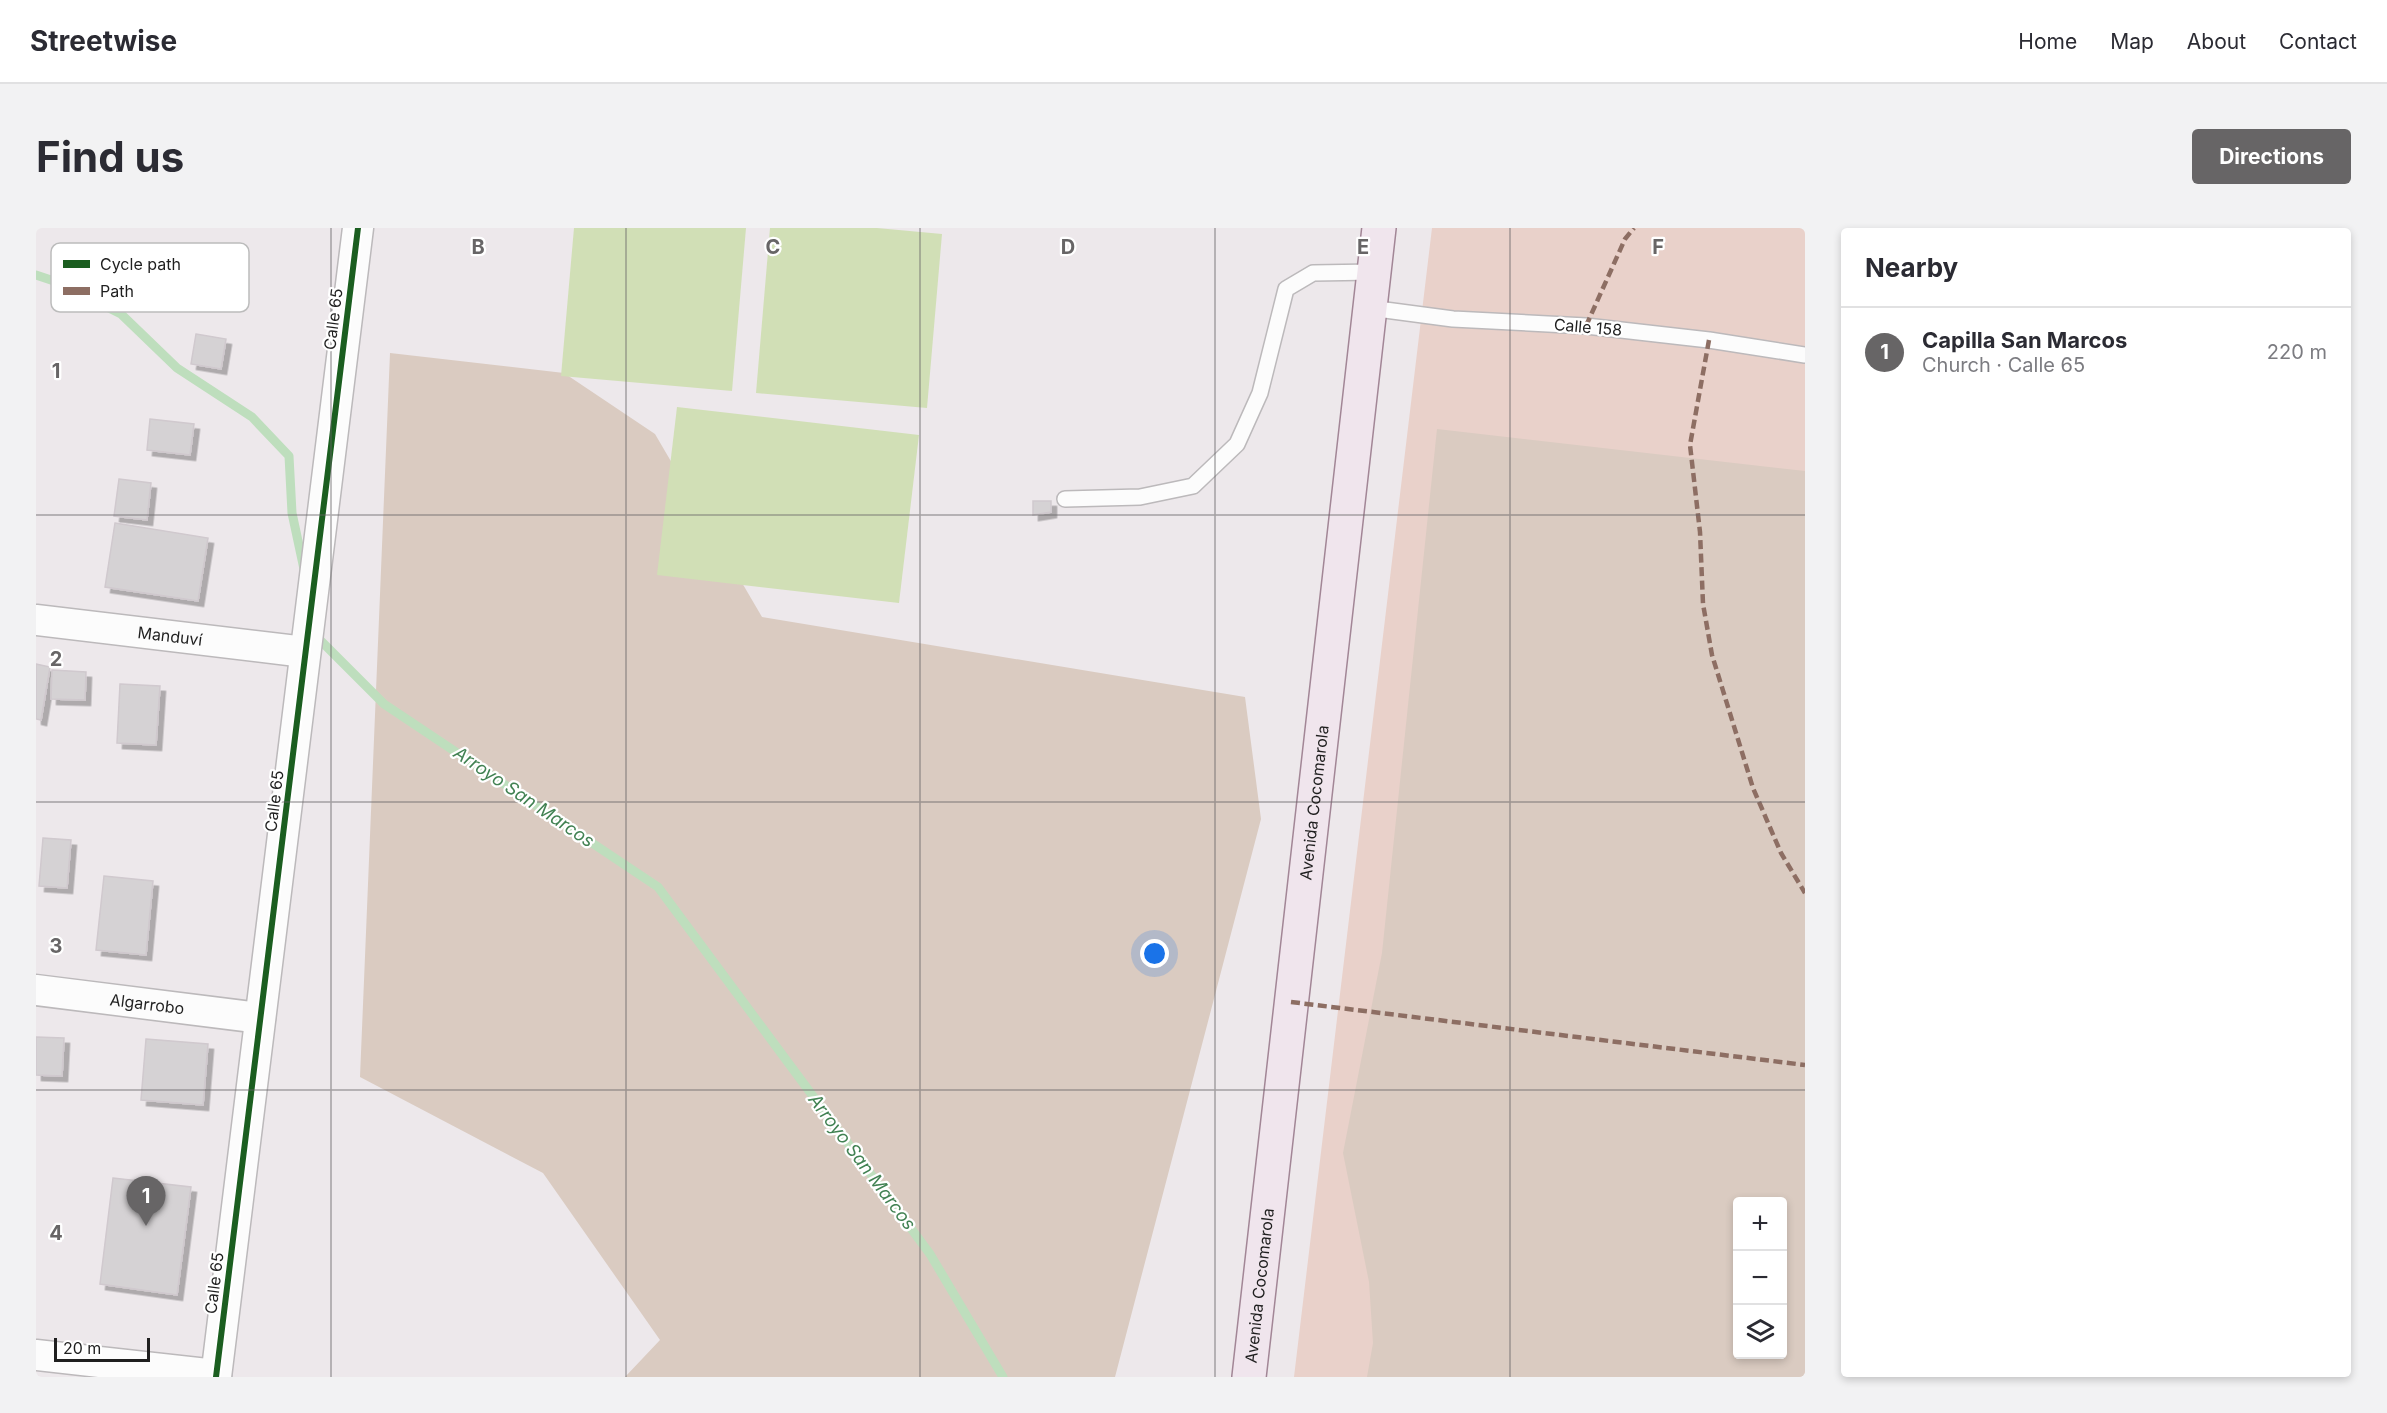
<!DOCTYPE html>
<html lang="en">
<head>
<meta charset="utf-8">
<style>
  body { margin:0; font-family:Inter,sans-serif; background:#f2f2f3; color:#2b2b33 }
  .controls { position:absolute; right:18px; bottom:18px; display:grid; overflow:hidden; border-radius:6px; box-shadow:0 3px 9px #0003 }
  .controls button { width:54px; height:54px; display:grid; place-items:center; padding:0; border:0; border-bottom:2px solid #e1e1e2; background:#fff; color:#2b2b33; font:30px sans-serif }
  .scale { position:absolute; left:18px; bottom:15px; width:96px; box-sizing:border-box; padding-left:6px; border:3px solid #1f1f1f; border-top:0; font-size:16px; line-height:21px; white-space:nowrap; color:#1f1f1f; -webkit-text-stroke:4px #fff; paint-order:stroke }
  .you { position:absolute; left:1119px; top:726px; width:21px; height:21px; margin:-15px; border:4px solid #fff; border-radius:50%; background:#1a73e8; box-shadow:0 0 0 9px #1a73e833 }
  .badge { display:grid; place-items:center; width:39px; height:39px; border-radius:50%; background:#676566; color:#fff; font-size:20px; font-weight:700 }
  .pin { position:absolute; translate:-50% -50px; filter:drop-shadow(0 2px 3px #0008) }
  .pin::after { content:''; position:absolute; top:32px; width:21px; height:18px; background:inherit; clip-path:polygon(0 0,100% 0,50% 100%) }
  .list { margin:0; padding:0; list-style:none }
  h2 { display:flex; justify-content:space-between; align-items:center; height:78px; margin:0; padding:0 24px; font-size:26px }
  h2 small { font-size:20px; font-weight:400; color:#7c7c81 }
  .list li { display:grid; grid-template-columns:39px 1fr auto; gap:18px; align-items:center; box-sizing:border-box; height:90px; padding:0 24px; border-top:2px solid #e1e1e2 }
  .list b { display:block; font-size:22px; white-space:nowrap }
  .list p { margin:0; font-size:20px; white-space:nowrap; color:#7c7c81 }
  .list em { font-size:20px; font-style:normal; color:#7c7c81 }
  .icon { flex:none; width:33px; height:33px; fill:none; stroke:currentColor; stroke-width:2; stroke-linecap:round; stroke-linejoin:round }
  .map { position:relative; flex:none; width:1769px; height:1149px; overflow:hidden; border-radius:6px }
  header { display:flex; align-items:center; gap:36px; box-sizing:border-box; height:84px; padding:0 30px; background:#fff; border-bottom:2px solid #e1e1e2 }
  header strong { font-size:28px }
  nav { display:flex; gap:33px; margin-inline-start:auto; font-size:21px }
  .intro { display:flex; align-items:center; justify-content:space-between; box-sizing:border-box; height:144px; padding:0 36px }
  h1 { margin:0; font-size:42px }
  .button { padding:15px 27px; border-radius:6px; background:#676566; color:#fff; font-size:21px; font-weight:700 }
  main { display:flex; gap:36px; padding:0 36px }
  aside { flex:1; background:#fff; border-radius:6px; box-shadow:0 3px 9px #0003 }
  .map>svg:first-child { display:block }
  .grass { fill:#e9d1ca; fill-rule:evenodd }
  .forest { fill:#dacbc1; fill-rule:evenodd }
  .pitch { fill:#d1dfb6 }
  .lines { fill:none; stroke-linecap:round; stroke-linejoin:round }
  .stream { stroke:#bedebd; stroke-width:9 }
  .building { fill:#d5d2d4; stroke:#d0c9ce; stroke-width:1.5; filter:url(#shadow) }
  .service-casing { stroke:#bcb9bb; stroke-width:18 }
  .minor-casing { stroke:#bcb9bb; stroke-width:33 }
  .primary-casing { stroke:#a28696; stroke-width:36 }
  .service { stroke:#fcfcfc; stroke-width:15 }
  .minor { stroke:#fcfcfc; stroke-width:30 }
  .primary { stroke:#f0e5ed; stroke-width:33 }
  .quiet { stroke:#8d6e63; stroke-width:4.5; stroke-dasharray:9 4.5; stroke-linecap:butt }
  .cycleway-casing { stroke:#fff; stroke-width:10 }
  .cycleway { stroke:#1b5e20; stroke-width:6 }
  .grid { fill:none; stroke:#676566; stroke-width:1.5; stroke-opacity:0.55 }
  .labels { text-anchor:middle; stroke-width:4.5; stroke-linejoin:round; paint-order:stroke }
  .street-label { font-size:16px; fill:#1f1f1f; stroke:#fff }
  .water-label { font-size:18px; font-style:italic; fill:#428253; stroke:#fff }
  .key { fill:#fff; stroke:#bcbcbc; stroke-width:1.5 }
  .key-label { font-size:16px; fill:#1f1f1f }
  .grid-label { font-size:20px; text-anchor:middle; font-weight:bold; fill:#676566; stroke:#fff; stroke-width:4.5; stroke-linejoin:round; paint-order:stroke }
</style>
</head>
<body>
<header>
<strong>Streetwise</strong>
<nav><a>Home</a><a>Map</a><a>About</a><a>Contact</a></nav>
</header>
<div class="intro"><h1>Find us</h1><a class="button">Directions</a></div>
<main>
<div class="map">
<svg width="1769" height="1149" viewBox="0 0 1769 1149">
  <defs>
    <filter id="shadow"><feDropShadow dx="5.5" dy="5.5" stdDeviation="0" flood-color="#0004"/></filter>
  </defs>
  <rect width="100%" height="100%" fill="#ede8eb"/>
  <!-- grass -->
  <path class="grass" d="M1396,0H1769V1149H1258ZM1702,974H1746V1126H1702Z"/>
  <!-- forest -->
  <g class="forest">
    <polygon points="354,125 528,145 619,206 726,389 1209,469 1225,591 1079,1149 589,1149 624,1112 507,945 324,849"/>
    <path d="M1401,201L1769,243V1149H1331L1337,1115L1333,1054L1307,925L1346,725ZM1702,974H1746V1126H1702Z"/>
  </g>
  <!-- pitch -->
  <g class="pitch">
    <polygon points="538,0 710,0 696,163 525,148"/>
    <polygon points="734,0 841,0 906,6 891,180 720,165"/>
    <polygon points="641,179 883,207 863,375 621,347"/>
  </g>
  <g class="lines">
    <!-- stream -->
    <g class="stream">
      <polyline points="0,47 21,54 85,86 141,140 216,189 253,228 256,285 268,341"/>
      <polyline points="281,405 282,410 348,476 622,659 894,1026 967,1149"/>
    </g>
  </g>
  <!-- building -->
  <g class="building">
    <polygon points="160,106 190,111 185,141 155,136"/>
    <polygon points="114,191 158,196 154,227 111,222"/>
    <polygon points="83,251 115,255 111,292 78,288"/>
    <polygon points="997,273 1015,273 1015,284 997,287"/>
    <polygon points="79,295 172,310 162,373 69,359"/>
    <polygon points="0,436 14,439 5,492 0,491"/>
    <polygon points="16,442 50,444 49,472 15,471"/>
    <polygon points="84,456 124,458 120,517 81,515"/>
    <polygon points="7,610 35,612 31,660 3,658"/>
    <polygon points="68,648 117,653 110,727 60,722"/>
    <polygon points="0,809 28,810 26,848 0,847"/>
    <polygon points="110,811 172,816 167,877 105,872"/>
    <polygon points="77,950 155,959 141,1067 64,1056"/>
  </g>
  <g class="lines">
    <!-- service casing -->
    <g class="service-casing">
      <g id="service">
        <polyline points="1334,80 1417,91 1550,98 1673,112 1769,127"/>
        <polyline points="1029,271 1104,269 1157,258 1201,216 1224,165 1250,61 1277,45 1338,44"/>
      </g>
    </g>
    <!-- minor casing -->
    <g class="minor-casing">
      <g id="minor">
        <path id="s1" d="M0,392L269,424"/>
        <path id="s2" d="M0,762L224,790"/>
        <polyline points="0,1127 180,1147"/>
        <polyline points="180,1149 322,0"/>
      </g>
    </g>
    <!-- primary casing -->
    <g class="primary-casing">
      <g id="primary">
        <path id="s3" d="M1213,1149L1343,0"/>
      </g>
    </g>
    <!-- service -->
    <use href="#service" class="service"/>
    <!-- minor -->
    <use href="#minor" class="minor"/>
    <!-- primary -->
    <use href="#primary" class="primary"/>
    <!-- quiet -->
    <g class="quiet">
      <polyline points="1550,98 1589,11 1598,0"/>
      <polyline points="1673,112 1654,217 1664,304 1667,376 1676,427 1717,560 1745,625 1769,665"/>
      <polyline points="1255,774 1769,837"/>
    </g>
    <!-- cycleway casing -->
    <g class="cycleway-casing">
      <polyline id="cycleway" points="180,1149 322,0"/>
    </g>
    <!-- cycleway -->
    <use href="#cycleway" class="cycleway"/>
  </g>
  <!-- grid -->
  <path class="grid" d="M295,0V1149M590,0V1149M884,0V1149M1179,0V1149M1474,0V1149M0,287H1769M0,574H1769M0,862H1769"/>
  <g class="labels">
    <!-- street labels -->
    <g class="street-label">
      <text transform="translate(297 91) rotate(-83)" y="6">Calle 65</text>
      <text transform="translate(1552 99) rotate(5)" y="6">Calle 158</text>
      <text dy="6" stroke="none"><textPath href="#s1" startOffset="135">Manduví</textPath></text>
      <text transform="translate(238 573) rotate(-83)" y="6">Calle 65</text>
      <text dy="6" stroke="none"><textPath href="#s3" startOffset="578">Avenida Cocomarola</textPath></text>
      <text dy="6" stroke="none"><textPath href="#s2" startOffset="112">Algarrobo</textPath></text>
      <text transform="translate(178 1055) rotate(-83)" y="6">Calle 65</text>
      <text dy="6" stroke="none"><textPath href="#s3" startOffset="92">Avenida Cocomarola</textPath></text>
    </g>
    <!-- water labels -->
    <g class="water-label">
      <text transform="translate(488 569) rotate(34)" y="6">Arroyo San Marcos</text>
      <text transform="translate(826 934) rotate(53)" y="6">Arroyo San Marcos</text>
    </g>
  </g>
  <!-- legend -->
  <rect x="15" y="15" width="198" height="69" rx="9" class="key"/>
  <rect x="27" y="32" width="27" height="8" fill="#1b5e20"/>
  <rect x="27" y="59" width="27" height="8" fill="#8d6e63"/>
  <g class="key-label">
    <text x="64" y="42">Cycle path</text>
    <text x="64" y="69">Path</text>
  </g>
  <g class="grid-label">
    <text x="442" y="26">B</text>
    <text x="737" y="26">C</text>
    <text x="1032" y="26">D</text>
    <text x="1327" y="26">E</text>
    <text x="1622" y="26">F</text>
    <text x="20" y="150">1</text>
    <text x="20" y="438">2</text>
    <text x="20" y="725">3</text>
    <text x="20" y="1012">4</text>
  </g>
</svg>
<div class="controls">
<button>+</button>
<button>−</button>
<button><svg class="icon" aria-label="layers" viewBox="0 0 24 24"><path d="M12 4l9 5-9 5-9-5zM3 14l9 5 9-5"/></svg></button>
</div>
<div class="scale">20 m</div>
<div class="you"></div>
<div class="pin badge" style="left:110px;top:998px">1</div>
</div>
<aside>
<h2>Nearby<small></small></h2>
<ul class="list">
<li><span class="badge">1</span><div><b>Capilla San Marcos</b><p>Church · Calle 65</p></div><em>220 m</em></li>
</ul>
</aside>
</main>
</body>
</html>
